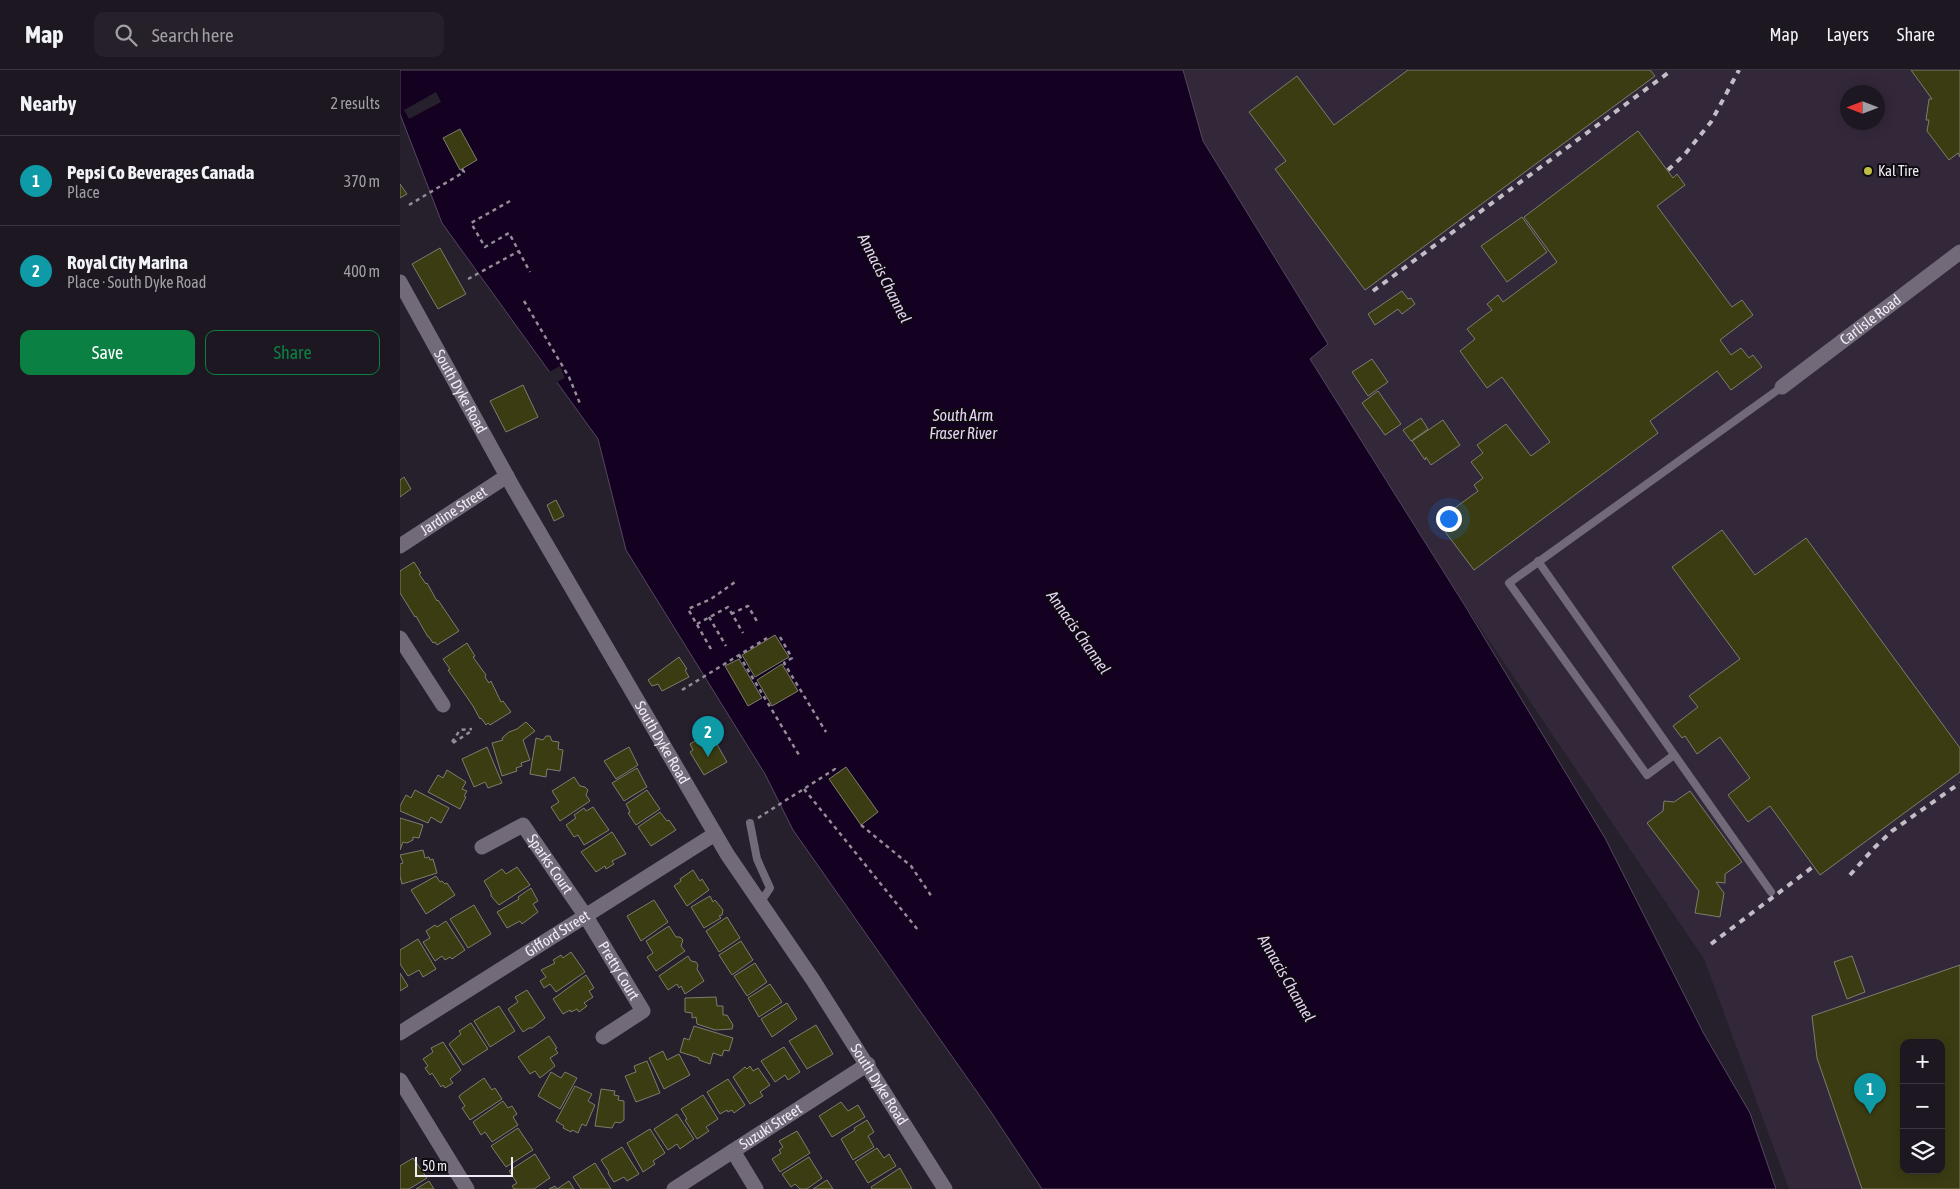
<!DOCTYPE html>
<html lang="en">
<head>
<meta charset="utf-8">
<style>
  body { margin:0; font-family:"Asap Condensed",sans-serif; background:#25202a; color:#f1f3f6 }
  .controls { position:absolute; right:15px; bottom:15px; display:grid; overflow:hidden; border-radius:10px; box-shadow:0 2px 12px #0003 }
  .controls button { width:45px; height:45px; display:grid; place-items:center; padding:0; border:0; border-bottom:1px solid #3a363f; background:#1c1721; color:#f1f3f6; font:25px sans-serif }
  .compass { position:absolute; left:1440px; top:15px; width:45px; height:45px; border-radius:50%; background:#1c1721; box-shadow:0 2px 12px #0003; rotate:270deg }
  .scale { position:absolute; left:15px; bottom:12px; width:98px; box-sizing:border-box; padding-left:5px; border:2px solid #f1ecf4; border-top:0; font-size:14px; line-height:18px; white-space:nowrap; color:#f1ecf4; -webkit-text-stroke:4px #0e0b10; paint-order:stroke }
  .you { position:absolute; left:1048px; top:448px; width:18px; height:18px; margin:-12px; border:4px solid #fff; border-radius:50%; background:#1a73e8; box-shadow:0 0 0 8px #1a73e833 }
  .badge { display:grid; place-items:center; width:32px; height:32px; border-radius:50%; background:#0b8043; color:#fff; font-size:16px; font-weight:700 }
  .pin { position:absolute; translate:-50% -41px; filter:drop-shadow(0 1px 2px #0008) }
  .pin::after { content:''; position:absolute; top:26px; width:18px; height:15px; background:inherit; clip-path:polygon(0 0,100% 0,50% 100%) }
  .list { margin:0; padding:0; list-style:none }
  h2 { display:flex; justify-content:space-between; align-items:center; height:65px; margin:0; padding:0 20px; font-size:21px }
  h2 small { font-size:16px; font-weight:400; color:#a09fa5 }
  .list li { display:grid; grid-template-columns:32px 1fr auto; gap:15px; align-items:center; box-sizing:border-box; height:90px; padding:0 20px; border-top:1px solid #3a363f }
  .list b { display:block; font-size:19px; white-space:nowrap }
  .list p { margin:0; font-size:16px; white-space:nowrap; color:#a09fa5 }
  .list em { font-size:16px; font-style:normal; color:#a09fa5 }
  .actions { display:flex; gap:10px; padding:15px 20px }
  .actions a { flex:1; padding:11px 0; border:1px solid #0b8043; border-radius:10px; text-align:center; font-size:18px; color:#0b8043 }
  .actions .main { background:#0b8043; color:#fff }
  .icon { flex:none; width:28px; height:28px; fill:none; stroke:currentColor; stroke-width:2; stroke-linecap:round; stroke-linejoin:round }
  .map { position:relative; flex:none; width:1560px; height:1119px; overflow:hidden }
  header { display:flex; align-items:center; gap:30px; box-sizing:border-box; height:70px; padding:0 25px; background:#1c1721; border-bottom:1px solid #3a363f }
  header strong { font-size:24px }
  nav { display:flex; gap:28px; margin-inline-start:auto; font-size:18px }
  .search { width:350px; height:45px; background:#25202a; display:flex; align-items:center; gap:12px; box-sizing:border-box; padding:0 18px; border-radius:10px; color:#a09fa5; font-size:19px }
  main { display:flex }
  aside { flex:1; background:#1c1721 }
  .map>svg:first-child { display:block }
  .built { fill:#33283a; fill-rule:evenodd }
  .water { fill:#140021; stroke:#564760 }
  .pier { fill:#261f2c }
  .building { fill:#3c3c13; stroke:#7c7d6d; fill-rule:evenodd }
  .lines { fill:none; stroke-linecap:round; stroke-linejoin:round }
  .path { stroke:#938d97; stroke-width:2.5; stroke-dasharray:4 4; stroke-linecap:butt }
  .lane { stroke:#736a79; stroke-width:8 }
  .street { stroke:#736a79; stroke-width:15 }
  .rail { stroke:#c3bdc6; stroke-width:4; stroke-dasharray:6 6; stroke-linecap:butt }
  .poi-dot { fill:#bebf42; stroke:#0e0b10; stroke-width:2 }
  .labels { text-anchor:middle; stroke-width:4; stroke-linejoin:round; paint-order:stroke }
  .poi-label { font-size:15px; fill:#f1ecf4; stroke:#0e0b10; text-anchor:start }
  .street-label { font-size:15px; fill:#f1ecf4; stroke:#0e0b10 }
  .water-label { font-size:16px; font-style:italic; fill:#e6d2f5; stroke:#0e0b10 }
</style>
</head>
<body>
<header>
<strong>Map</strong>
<div class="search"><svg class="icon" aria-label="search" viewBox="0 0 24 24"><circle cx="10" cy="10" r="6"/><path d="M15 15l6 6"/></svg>Search here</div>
<nav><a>Map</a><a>Layers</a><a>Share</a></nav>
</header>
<main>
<aside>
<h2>Nearby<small>2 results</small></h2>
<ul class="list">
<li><span class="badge" style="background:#0f9aa8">1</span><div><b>Pepsi Co Beverages Canada</b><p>Place</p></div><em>370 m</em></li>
<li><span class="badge" style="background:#0f9aa8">2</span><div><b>Royal City Marina</b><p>Place · South Dyke Road</p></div><em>400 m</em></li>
</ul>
<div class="actions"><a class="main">Save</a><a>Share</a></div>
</aside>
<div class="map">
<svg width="1560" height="1119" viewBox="0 0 1560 1119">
  <rect width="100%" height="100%" fill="#261f2c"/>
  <!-- built -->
  <path class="built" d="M783,0H1560V1119H1389L1304,889L1065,535L910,289L927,274L803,71ZM1448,22H1478V52H1448ZM1504,973H1541V1100H1504Z"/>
  <!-- water -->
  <polygon class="water" points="0,0 783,0 803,71 928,274 910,289 1067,539 1205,768 1304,964 1350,1043 1376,1119 642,1119 589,1039 393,760 365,704 226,480 198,369 42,153 0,44"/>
  <!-- pier -->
  <g class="pier">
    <polygon points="36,22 41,32 9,49 4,40"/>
    <polygon points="160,296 165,308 155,313 147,303"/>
  </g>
  <!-- building -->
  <g class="building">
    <polygon points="1008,0 1250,0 1255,6 965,220 875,99 886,91 849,42 897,6 934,55"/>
    <polygon points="1511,0 1560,0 1560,87 1558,83 1549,90 1527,61 1529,50 1526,50 1529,29 1532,29"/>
    <polygon points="60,59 77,90 60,100 43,68"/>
    <polygon points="1238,61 1273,108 1277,104 1285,115 1257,136 1332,237 1342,230 1353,245 1320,270 1331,285 1341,278 1349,288 1353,285 1362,297 1331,320 1317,301 1250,351 1258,363 1074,500 1037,451 1078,421 1074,415 1083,408 1071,392 1083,383 1077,375 1106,354 1131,386 1150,372 1102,307 1087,318 1060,281 1075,269 1067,259 1092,240 1087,234 1098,225 1103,232 1157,192 1124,147"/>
    <polygon points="0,114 7,124 0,128"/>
    <polygon points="1122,147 1147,182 1107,212 1081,176"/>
    <polygon points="40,178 66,224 38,239 12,194"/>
    <polygon points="1002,221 1008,229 1011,228 1015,234 1002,244 998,239 975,255 968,244"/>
    <polygon points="972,289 988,312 968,326 952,302"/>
    <polygon points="123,315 138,347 106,362 90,331"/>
    <polygon points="978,321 1001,354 985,365 962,333"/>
    <polygon points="1021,348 1028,359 1011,371 1003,360"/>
    <polygon points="1043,350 1060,375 1031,395 1026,387 1025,390 1012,371"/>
    <polygon points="4,407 11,419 0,427 0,410"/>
    <polygon points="156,430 164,446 154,451 147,435"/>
    <polygon points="1322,460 1355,505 1406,468 1560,678 1560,702 1420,805 1370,736 1348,752 1328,725 1350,708 1320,667 1297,684 1285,666 1282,668 1273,656 1298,637 1289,626 1340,589 1272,497"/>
    <polygon points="14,492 21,503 19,504 26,514 27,513 37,531 38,530 59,561 37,575 35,572 33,573 29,567 28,567 21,555 16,546 15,547 0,523 0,501"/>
    <polygon points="375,565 389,587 355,607 342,585"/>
    <polygon points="67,573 75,586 73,587 86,605 85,607 89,613 91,611 101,632 103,631 111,642 90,655 88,653 86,655 81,648 80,649 73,636 48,600 50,599 43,589"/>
    <polygon points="279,587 287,599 285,600 289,607 262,621 258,614 252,616 248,610"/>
    <polygon points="339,589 362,628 348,636 325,596"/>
    <polygon points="382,594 398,621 372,636 357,610"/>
    <polygon points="126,652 135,661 123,670 130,690 121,693 122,696 116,698 117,701 102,706 92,673 103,670 102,668 109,662 117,659"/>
    <polygon points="310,662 327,692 304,705 290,682 293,680 290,674"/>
    <polygon points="146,666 150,666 152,671 159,672 158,679 163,680 160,701 147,699 146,707 130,704 136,668 143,670"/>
    <polygon points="87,677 102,713 88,718 85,712 74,717 62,689"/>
    <polygon points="229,677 238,695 216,709 204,691"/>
    <polygon points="446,697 478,742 461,755 429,709"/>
    <polygon points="237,698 247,717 224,731 212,713"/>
    <polygon points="47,700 66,712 62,719 67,721 64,726 66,727 60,739 28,722 38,705 43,708"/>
    <polygon points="174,707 180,716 185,717 188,720 186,725 190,731 160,751 151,737 159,732 152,721"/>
    <polygon points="15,720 49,738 41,753 31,747 28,753 0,741 0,736 6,725 11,728"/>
    <polygon points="247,720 260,739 236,755 228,743 230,742 226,734"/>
    <polygon points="1290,721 1342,792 1325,804 1325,813 1316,812 1324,823 1320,847 1295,843 1299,821 1247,753 1263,741 1264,731 1274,732"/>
    <polygon points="193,737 209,760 184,775 178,765 174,767 166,755 176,748 174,745 184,738 186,741"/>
    <polygon points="260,742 267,751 269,750 276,760 251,776 238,757"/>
    <polygon points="0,748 23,755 19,768 13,767 13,770 7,773 3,772 0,780"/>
    <polygon points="212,762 226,784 212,791 214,794 206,799 205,796 196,802 181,782"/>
    <polygon points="23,780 25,788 29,787 30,790 33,789 37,803 2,814 0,806 0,794 3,793 0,785"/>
    <polygon points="117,797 130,815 99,835 91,826 91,823 84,811 102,799 106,804"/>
    <polygon points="293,800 300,811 302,809 309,820 287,836 274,816 281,811 280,809"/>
    <polygon points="36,806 40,812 42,811 45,814 47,813 55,825 26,844 11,820"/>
    <polygon points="131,818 138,831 133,834 138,842 122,854 120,851 107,858 97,842 119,829 118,827"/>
    <polygon points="310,826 313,832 315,830 323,840 322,845 319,846 321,848 304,858 291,837"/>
    <polygon points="254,830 268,852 241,871 227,846"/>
    <polygon points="74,835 91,864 68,878 50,849"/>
    <polygon points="327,847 340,868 319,882 306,861"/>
    <polygon points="46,851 65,880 52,889 50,887 45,890 42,886 35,891 23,872 30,868 26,861 35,855 37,857"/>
    <polygon points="269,856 276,867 280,867 283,870 281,876 285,881 256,901 247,887 253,883 246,871"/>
    <polygon points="18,869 36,899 23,907 19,900 8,906 0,894 0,880"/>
    <polygon points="341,871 353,890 332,905 319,885"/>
    <polygon points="171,882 185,902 156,922 150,914 144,918 140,911 146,907 141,900 155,893 153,890 161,885 163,888"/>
    <polygon points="288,886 291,891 296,892 298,895 297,899 304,911 285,924 281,916 279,918 277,914 268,920 259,906"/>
    <polygon points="1452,886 1465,922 1447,929 1434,892"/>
    <polygon points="355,893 367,912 347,926 334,906"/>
    <path d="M1560,895V1119H1462L1417,988L1412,946ZM1504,973H1541V1100H1504Z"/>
    <polygon points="0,903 8,916 0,921"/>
    <polygon points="186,905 194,918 189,921 193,927 184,933 187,936 179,942 177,939 171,942 170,940 163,944 153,929"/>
    <polygon points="370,914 382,932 359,947 348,928"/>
    <polygon points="127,920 145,948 132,958 129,958 123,962 108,939 118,932 115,927"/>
    <polygon points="316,927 317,936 323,936 323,945 327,945 333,955 332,959 315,960 297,954 296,947 292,948 292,943 285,942 285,928"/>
    <polygon points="387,933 397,949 372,967 361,949"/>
    <polygon points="99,936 115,961 90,977 74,951"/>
    <polygon points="71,953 88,979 63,995 49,974 61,964 59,961"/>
    <polygon points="416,955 433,984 407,999 389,971"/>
    <polygon points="294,956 333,968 329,981 324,980 322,986 313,983 310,994 299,990 299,988 280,982 284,968 289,970"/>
    <polygon points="149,966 157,978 155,979 158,983 150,988 155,996 140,1008 135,1001 130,1004 118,987"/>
    <polygon points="43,972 61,1000 50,1009 53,1013 45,1018 43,1015 41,1017 32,1003 30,1005 25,998 28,996 23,989 33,982 31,978"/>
    <polygon points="384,977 400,1002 388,1010 385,1005 375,1012 361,991"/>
    <polygon points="263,981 267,990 279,984 290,1005 264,1019 249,988"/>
    <polygon points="247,991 260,1023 236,1032 225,1006 236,1002 234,996"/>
    <polygon points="350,996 353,1001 358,998 370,1015 360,1022 363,1026 350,1034 333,1007 345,997 347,999"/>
    <polygon points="151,1002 161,1008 165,1002 177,1008 160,1039 138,1026"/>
    <polygon points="84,1008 92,1020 95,1018 102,1029 70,1050 62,1038 65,1036 59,1027 60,1025"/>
    <polygon points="328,1009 345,1035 334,1043 332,1040 328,1042 327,1040 320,1044 307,1022"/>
    <polygon points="175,1016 192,1024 188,1031 195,1035 186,1056 182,1054 178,1063 172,1060 171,1062 163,1058 164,1056 156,1051"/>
    <polygon points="201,1019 215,1021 214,1025 219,1026 218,1030 224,1031 224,1050 220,1053 215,1052 212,1058 195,1056"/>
    <polygon points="303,1025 318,1049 306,1057 309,1061 297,1069 285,1050 287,1049 281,1039"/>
    <polygon points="103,1031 108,1038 112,1036 117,1044 113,1047 118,1055 92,1072 85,1062 81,1065 73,1052"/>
    <polygon points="441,1032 448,1041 458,1035 465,1047 432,1067 419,1046"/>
    <polygon points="277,1044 294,1069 280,1079 277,1074 268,1080 254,1059"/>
    <polygon points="467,1050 474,1062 468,1066 474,1077 453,1090 441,1069 455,1060 454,1058"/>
    <polygon points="118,1058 133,1080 106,1097 91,1076"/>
    <polygon points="250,1059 265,1083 253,1091 255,1094 243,1102 227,1073"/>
    <polygon points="397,1061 410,1083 380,1102 372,1089 381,1083 379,1080 383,1077 379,1071"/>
    <polygon points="222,1077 239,1104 227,1111 224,1107 214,1112 208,1103 209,1102 201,1090"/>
    <polygon points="477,1078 484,1088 489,1084 496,1096 468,1113 455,1092"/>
    <polygon points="135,1084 150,1108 134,1119 114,1119 112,1116 117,1113 109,1101"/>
    <polygon points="409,1087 422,1108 407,1119 400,1119 395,1114 391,1117 382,1104"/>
    <polygon points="13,1088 27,1108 9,1119 0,1119 0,1096"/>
    <polygon points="195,1093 211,1119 181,1119 173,1107"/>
    <polygon points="500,1098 512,1119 472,1119 471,1117"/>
    <polygon points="427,1110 433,1119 413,1119"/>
    <polygon points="29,1111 34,1119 16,1119"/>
    <polygon points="169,1111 174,1119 149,1119 155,1116 157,1119"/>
  </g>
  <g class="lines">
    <!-- path -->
    <g class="path">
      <polyline points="110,131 71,153 85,177 109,163 130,202"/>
      <polyline points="9,135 64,102 62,99"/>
      <polyline points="68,209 119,181"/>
      <polyline points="124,231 169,307 181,336"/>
      <polyline points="331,544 348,536 358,553"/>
      <polyline points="309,547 326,576"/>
      <polyline points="297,554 328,537 343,563"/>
      <polyline points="380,567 392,588 384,593 426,662"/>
      <polyline points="311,579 288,539 311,529 335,512"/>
      <polyline points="339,585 399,685"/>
      <polyline points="282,620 367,568"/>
      <polyline points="52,672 60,660 72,659"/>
      <polyline points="53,673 73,660"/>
      <polyline points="404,719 518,860"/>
      <polyline points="358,748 435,699 438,703"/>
      <polyline points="461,755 511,796 532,827"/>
    </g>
    <!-- lane -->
    <g class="lane">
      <polyline points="1138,491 1371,822"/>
      <polyline points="1274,685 1247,705 1109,513 1382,317"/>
      <polyline points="350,753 357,789 370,818 360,833"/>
    </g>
    <!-- street -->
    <g class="street">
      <path id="s1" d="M0,212L114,419L327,784L413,910L545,1119"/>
      <path id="s2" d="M1382,317L1560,182"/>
      <path id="s3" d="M0,476L107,406"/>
      <polyline points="0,568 43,635"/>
      <path id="s4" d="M82,777L123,755L185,845L243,941L203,967"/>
      <path id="s5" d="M0,963L315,764"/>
      <polyline points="0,1010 67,1119"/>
      <polyline points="333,1081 356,1119"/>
      <path id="s6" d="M274,1119L468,994"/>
    </g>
    <!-- rail -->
    <g class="rail">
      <polyline points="1268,100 1285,84 1311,52 1339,0"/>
      <polyline points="973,221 1272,0"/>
      <polyline points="1450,805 1474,778 1492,761 1560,713"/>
      <polyline points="1311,874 1414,796"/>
    </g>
  </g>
  <!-- markers -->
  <circle class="poi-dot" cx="1468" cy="101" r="5"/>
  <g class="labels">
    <!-- poi labels -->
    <g class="poi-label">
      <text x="1478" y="106">Kal Tire</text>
    </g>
    <!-- street labels -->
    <g class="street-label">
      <text dy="5" stroke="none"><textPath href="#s2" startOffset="111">Carlisle Road</textPath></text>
      <text dy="5" stroke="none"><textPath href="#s1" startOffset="125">South Dyke Road</textPath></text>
      <text dy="5" stroke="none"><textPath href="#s3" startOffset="64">Jardine Street</textPath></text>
      <text dy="5" stroke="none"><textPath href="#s1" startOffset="530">South Dyke Road</textPath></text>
      <text dy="5" stroke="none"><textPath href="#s4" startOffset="94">Sparks Court</textPath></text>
      <text dy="5" stroke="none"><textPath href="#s5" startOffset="186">Gifford Street</textPath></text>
      <text dy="5" stroke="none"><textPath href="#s4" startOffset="221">Pretty Court</textPath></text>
      <text dy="5" stroke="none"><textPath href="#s1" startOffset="935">South Dyke Road</textPath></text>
      <text dy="5" stroke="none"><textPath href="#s6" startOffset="115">Suzuki Street</textPath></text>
    </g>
    <!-- water labels -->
    <g class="water-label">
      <text transform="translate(485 208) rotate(63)" y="6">Annacis Channel</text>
      <text x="563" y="351">South Arm<tspan x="563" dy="18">Fraser River</tspan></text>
      <text transform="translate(679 562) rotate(55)" y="6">Annacis Channel</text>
      <text transform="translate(887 908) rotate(60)" y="6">Annacis Channel</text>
    </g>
  </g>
</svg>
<div class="controls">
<button>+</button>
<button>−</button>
<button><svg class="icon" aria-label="layers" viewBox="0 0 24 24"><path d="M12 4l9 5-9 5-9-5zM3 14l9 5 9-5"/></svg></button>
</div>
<svg class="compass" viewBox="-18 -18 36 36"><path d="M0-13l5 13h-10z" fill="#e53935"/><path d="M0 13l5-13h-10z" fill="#a09fa5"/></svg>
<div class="scale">50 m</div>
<div class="you"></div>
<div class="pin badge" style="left:1470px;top:1044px;background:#0f9aa8">1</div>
<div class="pin badge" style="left:308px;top:687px;background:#0f9aa8">2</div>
</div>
</main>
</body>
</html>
